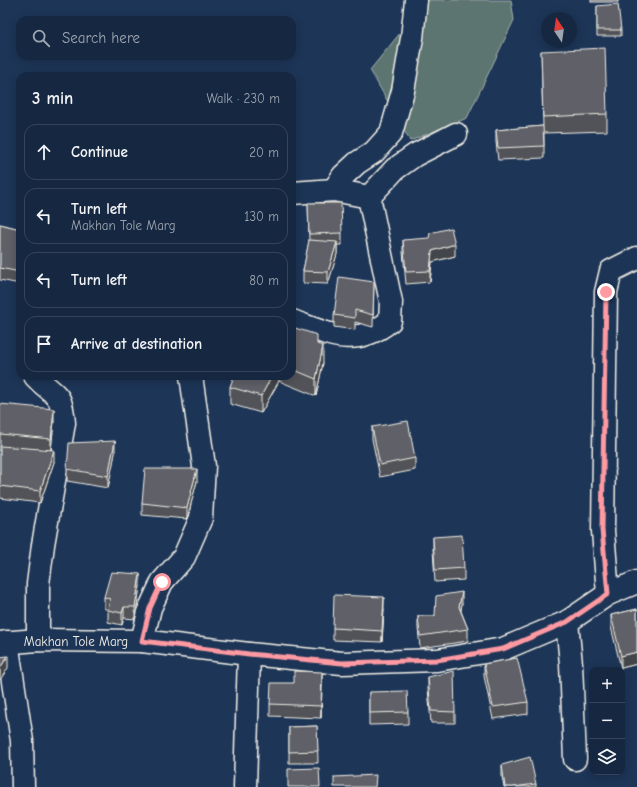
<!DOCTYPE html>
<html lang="en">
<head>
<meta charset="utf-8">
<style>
  body { margin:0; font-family:"Comic Neue",sans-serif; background:#1f3048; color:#f1f3f6 }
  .controls { position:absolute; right:12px; bottom:12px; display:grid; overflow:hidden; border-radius:8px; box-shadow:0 2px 10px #0003 }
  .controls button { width:36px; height:36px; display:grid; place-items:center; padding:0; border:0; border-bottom:1px solid #35445a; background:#162841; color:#f1f3f6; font:20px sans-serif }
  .compass { position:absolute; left:541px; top:12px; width:36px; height:36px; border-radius:50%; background:#162841; box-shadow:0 2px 10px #0003; rotate:347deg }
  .stop { position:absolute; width:12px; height:12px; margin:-9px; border:3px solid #ff9aa2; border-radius:50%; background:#fff }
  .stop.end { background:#ff9aa2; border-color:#fff; box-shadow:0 1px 4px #0008 }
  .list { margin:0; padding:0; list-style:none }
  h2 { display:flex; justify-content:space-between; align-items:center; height:52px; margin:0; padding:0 16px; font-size:17px }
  h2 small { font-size:13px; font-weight:400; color:#9ea6b1 }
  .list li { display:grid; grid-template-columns:26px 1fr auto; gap:12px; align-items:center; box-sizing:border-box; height:56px; margin:0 8px 8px; padding:0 8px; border:1px solid #35445a; border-radius:12px }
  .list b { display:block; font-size:15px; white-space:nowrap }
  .list p { margin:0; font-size:13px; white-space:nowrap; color:#9ea6b1 }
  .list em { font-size:13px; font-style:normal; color:#9ea6b1 }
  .icon { flex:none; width:22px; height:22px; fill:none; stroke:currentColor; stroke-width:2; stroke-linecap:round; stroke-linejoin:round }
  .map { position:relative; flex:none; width:637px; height:787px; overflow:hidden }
  .search { position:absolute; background:#162841; box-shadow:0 2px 10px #0003; left:16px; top:16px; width:280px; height:44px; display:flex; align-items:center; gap:10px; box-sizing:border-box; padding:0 14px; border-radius:12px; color:#9ea6b1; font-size:15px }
  .panel { position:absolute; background:#162841; box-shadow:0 2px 10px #0003; left:16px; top:72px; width:280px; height:308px; border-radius:12px }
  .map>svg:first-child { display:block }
  .green { fill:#5c7470; stroke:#a8b2ac }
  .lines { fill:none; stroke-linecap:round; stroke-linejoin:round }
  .minor-casing { stroke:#f4f1e8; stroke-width:25 }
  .minor { stroke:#1d3557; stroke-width:22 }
  .wall { fill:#515359; stroke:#f4f1e8 }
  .shaded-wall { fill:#424449; stroke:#f4f1e8 }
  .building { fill:#5e6168; stroke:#f4f1e8 }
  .route { stroke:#ff9aa2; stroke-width:5 }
  .labels { text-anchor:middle; stroke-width:3; stroke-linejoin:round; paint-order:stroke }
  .street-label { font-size:13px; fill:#f4f1e8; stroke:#1d3557 }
</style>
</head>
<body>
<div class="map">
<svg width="637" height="787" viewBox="0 0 637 787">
  <rect width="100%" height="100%" fill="#1d3557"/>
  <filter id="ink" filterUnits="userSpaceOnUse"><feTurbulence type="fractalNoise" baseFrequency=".025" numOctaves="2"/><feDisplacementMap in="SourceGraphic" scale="8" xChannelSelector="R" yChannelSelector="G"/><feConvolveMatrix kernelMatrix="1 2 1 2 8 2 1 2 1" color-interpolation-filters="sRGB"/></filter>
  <g filter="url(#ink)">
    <!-- green -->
    <polygon class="green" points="427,0 511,0 514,20 467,118 410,141 370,70"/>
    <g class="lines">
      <!-- minor casing -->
      <g class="minor-casing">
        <g id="minor">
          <polyline points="334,190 343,176 357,163 374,152 391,133 403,91 412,38 416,0"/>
          <polyline points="292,193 334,190 369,197"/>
          <path d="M292,321C329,334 355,349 390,321L391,302L369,197L395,169L415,155L456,134"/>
          <path d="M35,376C55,398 61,389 64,423L43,545L38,584V640"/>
          <polyline points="608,594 603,531 606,292 611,271 637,258"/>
          <polyline points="567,622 571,664 575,759"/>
          <polyline points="142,641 150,608 162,582 184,557 201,518 204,466 191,376"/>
          <polyline points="7,642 22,741 23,787"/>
          <polyline points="0,643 38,640 142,641 249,654 342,663 437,660 503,649 567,622 608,594 637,582"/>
          <polyline points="245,787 249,654"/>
        </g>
      </g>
      <!-- minor -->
      <use href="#minor" class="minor"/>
    </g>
    <!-- wall -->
    <g class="wall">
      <rect x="591" y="0" width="27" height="2"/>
      <polygon points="597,6 621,30 621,36 597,36"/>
      <polygon points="541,51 607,114 607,131 544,133 544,158 498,160 496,142 496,130 543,126"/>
      <polygon points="308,203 342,233 342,245 337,245 337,254 328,284 303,283 303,271 309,241"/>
      <polygon points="0,224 20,229 20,284 0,280"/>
      <polygon points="403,240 455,256 432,262 430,282 406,284 403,252"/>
      <polygon points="374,282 373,327 355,322 355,330 334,327 334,315"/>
      <polygon points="292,327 317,344 323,363 316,396 279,381 261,413 230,404 230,387 234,376 292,376"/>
      <polygon points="0,404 54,421 51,450 54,462 40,503 0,498"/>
      <polygon points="372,427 415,458 415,470 380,477 372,439"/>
      <polygon points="115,453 108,488 67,481 67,469"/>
      <polygon points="197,481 187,519 142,515 142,503"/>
      <polygon points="433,537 464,568 464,580 435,582 433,549"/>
      <polygon points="140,586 135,619 124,618 122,625 108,622 108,611 104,608 104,597"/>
      <polygon points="462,603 461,611 468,629 468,641 420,648 418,628 418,616 435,616"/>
      <polygon points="384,609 382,642 333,640 333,628"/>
      <polygon points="637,609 637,664 621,668 611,627 611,615"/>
      <polygon points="484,664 528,702 528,714 493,719 484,676"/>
      <polygon points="428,677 455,712 455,723 431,723 428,689"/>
      <polygon points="322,684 321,718 270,716 270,704"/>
      <polygon points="369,692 408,712 408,724 369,725"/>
      <polygon points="317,726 318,763 289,763 289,727"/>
      <polygon points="502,765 536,784 536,787 504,787 502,777"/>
    </g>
    <!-- shaded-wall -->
    <g class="shaded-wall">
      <polygon points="337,242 337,254 328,284 328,272"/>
      <polygon points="455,244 455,256 432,262 430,282 430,271 432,251"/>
      <polygon points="323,346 323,363 316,396 316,379"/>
      <polygon points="272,376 279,376 279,381 261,413 261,396"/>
      <polygon points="54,409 54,421 51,451 51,439"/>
      <polygon points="115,441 115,453 108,488 108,476"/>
      <polygon points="54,450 54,462 40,503 40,491"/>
      <polygon points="197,469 197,481 187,519 187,508"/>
      <polygon points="140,574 140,586 135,619 135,607"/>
      <polygon points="462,592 462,603 459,619 459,607"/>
      <polygon points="384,597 384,609 382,642 382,631"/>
      <polygon points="124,607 124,618 122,625 122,613"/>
      <polygon points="637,652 637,664 621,668 621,656"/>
      <polygon points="8,656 8,668 0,680 0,668"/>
      <polygon points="322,672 322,684 321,718 321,706"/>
    </g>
    <!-- building -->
    <g class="building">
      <polygon points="618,4 621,30 597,30 597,6"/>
      <polygon points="605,48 607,114 543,117 541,51"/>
      <polygon points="543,126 544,146 498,148 496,130"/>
      <polygon points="308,203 341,203 342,233 309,234"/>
      <polygon points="0,224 20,229 20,272 0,268"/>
      <polygon points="451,228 455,244 432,251 430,271 406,272 403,240 429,238 430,233"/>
      <polygon points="309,240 337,242 328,272 303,271"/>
      <polygon points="339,277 374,282 373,315 355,310 355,318 334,315"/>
      <polygon points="292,327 317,335 317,344 323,346 316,379 292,369"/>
      <polygon points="234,376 272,376 261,396 230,387"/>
      <polygon points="0,404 54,409 51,439 0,434"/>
      <polygon points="408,421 415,458 380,465 372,427"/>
      <polygon points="115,441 108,476 67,469 69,443"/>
      <polygon points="0,446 54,450 40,491 0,486"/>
      <polygon points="145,469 197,469 187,508 142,503"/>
      <polygon points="462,535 464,568 435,570 433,537"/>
      <polygon points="111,572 140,574 135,607 124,607 122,613 108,610 110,599 104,597"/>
      <polygon points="462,592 459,607 468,629 420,636 418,616 435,616 436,596"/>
      <polygon points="334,595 384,597 382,631 333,628"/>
      <polygon points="637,609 637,652 621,656 611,615"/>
      <polygon points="8,656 0,668 0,657"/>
      <polygon points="517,658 528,702 493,707 484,664"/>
      <polygon points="294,671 322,672 321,706 270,704 271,683 294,683"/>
      <polygon points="454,671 455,712 431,711 428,677"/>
      <polygon points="407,691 408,712 369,713 369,692"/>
      <polygon points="317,726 318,751 289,752 289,727"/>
      <polygon points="530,757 536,784 513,787 505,787 502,765"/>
      <polygon points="319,768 320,787 288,787 288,769"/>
      <polygon points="376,775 375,787 334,787 334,777"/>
    </g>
  </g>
  <g class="lines" filter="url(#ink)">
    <!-- route -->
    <polyline class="route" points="162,582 150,608 142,641 249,654 342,663 437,660 503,649 567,622 608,594 602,530 606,292"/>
  </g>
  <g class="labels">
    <!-- street labels -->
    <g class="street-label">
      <text x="76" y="646">Makhan Tole Marg</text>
    </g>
  </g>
</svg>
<div class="controls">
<button>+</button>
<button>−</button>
<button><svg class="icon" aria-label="layers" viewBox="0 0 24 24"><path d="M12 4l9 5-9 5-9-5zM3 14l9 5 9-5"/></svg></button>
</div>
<svg class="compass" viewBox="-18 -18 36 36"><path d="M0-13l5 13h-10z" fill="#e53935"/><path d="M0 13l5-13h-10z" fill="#9ea6b1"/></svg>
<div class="stop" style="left:162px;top:582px"></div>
<div class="stop end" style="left:606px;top:292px"></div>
<div class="search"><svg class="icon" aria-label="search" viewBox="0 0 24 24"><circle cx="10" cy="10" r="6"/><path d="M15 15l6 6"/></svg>Search here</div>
<section class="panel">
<h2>3 min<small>Walk · 230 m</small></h2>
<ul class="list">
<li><svg class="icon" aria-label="ahead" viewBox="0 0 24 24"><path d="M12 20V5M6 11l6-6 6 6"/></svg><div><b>Continue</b></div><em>20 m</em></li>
<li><svg class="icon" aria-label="left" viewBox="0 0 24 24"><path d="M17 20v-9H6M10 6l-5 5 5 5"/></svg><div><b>Turn left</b><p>Makhan Tole Marg</p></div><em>130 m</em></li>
<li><svg class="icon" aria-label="left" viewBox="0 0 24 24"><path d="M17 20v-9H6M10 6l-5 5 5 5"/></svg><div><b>Turn left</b></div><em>80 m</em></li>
<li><svg class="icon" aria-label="arrive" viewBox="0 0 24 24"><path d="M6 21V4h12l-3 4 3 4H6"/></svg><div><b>Arrive at destination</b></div></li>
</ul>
</section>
</div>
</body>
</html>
